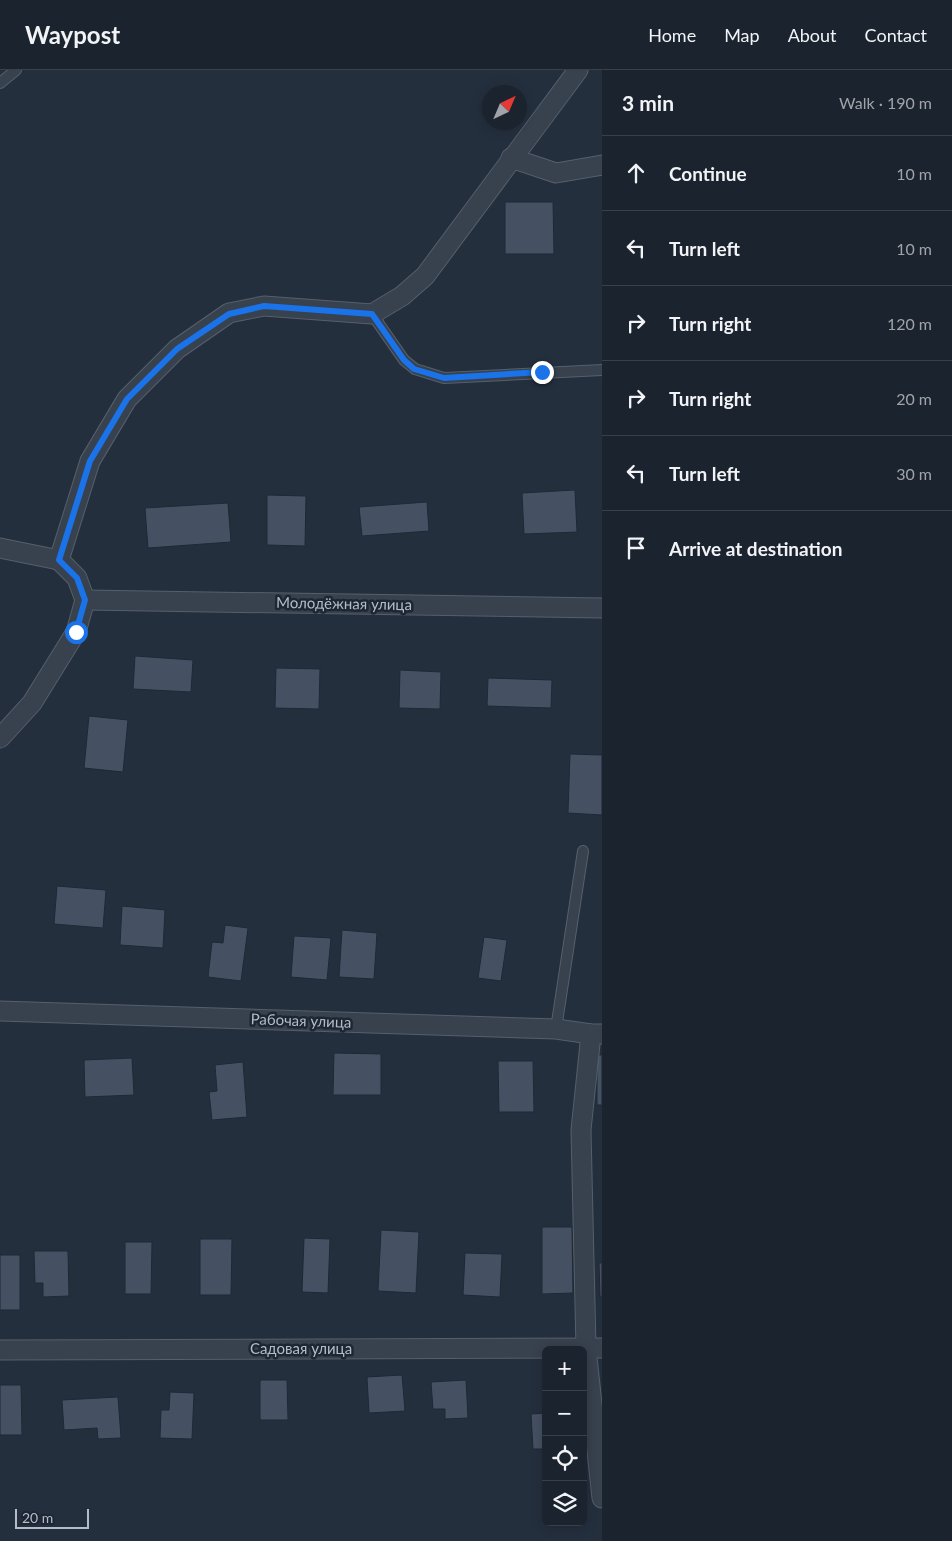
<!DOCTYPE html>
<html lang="en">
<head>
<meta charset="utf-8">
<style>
  body { margin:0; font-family:Lato,sans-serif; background:#282f3a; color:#f1f3f6 }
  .controls { position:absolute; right:15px; bottom:15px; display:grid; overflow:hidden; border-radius:8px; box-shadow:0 2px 12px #0003 }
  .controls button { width:45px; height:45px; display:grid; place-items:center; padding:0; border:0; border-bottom:1px solid #39404a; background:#1b232e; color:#f1f3f6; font:25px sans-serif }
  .compass { position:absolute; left:482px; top:15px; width:45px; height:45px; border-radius:50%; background:#1b232e; box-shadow:0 2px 12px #0003; rotate:44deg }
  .scale { position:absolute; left:15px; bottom:12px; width:74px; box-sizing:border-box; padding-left:5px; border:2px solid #b4bcc9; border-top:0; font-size:14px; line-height:18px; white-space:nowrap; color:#b4bcc9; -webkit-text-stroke:4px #1d2633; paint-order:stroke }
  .stop { position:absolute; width:15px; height:15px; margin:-11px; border:4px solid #1a73e8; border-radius:50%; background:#fff }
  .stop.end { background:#1a73e8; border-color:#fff; box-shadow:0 1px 5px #0008 }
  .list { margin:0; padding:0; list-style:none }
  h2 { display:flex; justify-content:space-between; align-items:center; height:65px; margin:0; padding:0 20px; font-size:21px }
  h2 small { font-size:16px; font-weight:400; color:#a0a4aa }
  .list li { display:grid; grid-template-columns:32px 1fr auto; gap:15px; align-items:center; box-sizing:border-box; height:75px; padding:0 20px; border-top:1px solid #39404a }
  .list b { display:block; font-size:19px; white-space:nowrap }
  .list em { font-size:16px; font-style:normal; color:#a0a4aa }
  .icon { flex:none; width:28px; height:28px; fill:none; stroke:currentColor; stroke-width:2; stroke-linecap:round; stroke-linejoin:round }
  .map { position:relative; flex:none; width:602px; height:1471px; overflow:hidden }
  header { display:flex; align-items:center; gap:30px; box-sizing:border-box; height:70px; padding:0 25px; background:#1b232e; border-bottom:1px solid #39404a }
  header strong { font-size:24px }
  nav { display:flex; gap:28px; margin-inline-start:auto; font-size:18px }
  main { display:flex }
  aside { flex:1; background:#1b232e }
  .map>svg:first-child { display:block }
  .building { fill:#455162; stroke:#1f2835 }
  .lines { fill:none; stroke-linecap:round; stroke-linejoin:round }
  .lane-casing { stroke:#565f6c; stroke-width:12 }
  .street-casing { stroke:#565f6c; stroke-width:21 }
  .lane { stroke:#38414e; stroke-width:10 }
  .street { stroke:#38414e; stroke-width:19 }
  .route { stroke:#1a73e8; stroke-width:6 }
  .labels { text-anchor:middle; stroke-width:5; stroke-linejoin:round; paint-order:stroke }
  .street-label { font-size:15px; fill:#b4bcc9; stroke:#1d2633 }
</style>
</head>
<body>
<header>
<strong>Waypost</strong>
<nav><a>Home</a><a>Map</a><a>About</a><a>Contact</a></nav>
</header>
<main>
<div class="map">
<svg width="602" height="1471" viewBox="0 0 602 1471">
  <rect width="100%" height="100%" fill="#242f3e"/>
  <!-- building -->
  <g class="building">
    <polygon points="505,132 553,132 554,184 505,184"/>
    <polygon points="575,420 577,462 524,464 522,423"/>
    <polygon points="267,425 306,426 305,476 267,475"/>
    <polygon points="427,432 429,461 362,466 359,437"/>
    <polygon points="228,433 231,472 148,478 145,438"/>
    <polygon points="135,586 193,590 191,622 133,619"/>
    <polygon points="276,598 320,599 319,639 275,638"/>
    <polygon points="400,600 441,602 440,639 399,638"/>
    <polygon points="488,608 552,610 551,638 487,636"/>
    <polygon points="89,646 128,650 123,702 84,698"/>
    <polygon points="570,684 602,685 602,745 568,743"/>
    <polygon points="57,816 106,820 103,858 54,854"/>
    <polygon points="122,836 165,840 163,878 120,875"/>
    <polygon points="225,855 248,858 241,911 208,907 212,872 223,873"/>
    <polygon points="342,860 377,863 374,909 339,907"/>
    <polygon points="294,866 331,868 327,910 291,907"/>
    <polygon points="484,867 507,870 501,911 478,908"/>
    <polygon points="334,983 381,984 381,1025 333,1025"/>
    <rect x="597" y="985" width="5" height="50"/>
    <polygon points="132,988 134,1025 85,1027 84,990"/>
    <polygon points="498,991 533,991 534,1042 499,1042"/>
    <polygon points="243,992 247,1047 212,1050 209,1022 217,1021 215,995"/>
    <polygon points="542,1157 572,1157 573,1223 542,1224"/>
    <polygon points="381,1160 419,1162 416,1223 378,1221"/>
    <polygon points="304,1168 330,1169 328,1223 302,1222"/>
    <polygon points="200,1169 232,1169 231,1225 200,1225"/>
    <polygon points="125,1172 152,1172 151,1224 125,1224"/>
    <polygon points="34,1181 68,1181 69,1226 43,1227 43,1213 35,1213"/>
    <polygon points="465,1183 502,1184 500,1227 463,1225"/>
    <rect x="0" y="1185" width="20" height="55"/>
    <polygon points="599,1193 602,1193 602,1227 600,1227"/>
    <polygon points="402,1305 405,1341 369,1343 367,1307"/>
    <polygon points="260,1310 287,1310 288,1350 260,1350"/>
    <polygon points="466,1310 468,1348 445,1349 445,1339 433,1339 431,1312"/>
    <polygon points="0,1315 21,1315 22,1365 0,1365"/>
    <polygon points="170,1322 194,1323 192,1369 160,1368 161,1340 169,1340"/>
    <polygon points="118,1327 121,1368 98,1369 97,1358 64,1360 62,1330"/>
    <polygon points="546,1343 546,1416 545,1416 543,1379 533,1379 531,1344"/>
  </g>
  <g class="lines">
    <!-- lane casing -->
    <g class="lane-casing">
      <g id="lane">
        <polyline points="0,13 16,0"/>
        <polyline points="372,244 404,290 415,299 444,308 602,300"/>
        <polyline points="556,959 583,781"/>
      </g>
    </g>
    <!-- street casing -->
    <g class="street-casing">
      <g id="street">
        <polyline points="511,88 556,103 602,95"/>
        <polyline points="0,478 59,490"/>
        <polyline points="85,530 602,538"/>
        <polyline points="0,668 32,633 76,562 85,530 77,508 59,490 90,391 127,329 177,279 229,243 264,236 372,244 402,226 425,206 578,0"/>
        <polyline points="0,941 556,959 591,964 602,964"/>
        <polyline points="591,964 581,1060 586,1278 602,1428"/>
        <polyline points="0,1280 602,1278"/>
      </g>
    </g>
    <!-- lane -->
    <use href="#lane" class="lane"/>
    <!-- street -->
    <use href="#street" class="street"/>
  </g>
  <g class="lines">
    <!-- route -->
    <polyline class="route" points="76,562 85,530 77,508 59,490 90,391 127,329 177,279 229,244 264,236 372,244 404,290 414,299 444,308 542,302"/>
  </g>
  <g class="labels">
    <!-- street labels -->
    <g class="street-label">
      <text transform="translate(344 534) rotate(1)" y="5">Молодёжная улица</text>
      <text transform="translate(301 951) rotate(2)" y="5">Рабочая улица</text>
      <text x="301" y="1284">Садовая улица</text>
    </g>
  </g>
</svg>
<div class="controls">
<button>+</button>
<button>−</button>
<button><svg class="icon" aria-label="locate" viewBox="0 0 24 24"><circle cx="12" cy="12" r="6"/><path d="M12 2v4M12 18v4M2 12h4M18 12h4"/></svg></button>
<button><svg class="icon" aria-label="layers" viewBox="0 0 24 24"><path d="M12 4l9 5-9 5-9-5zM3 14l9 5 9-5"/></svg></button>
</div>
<svg class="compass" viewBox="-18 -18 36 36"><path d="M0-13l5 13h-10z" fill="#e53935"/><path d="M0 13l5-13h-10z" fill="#a0a4aa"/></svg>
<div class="scale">20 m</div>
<div class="stop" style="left:76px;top:562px"></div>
<div class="stop end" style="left:542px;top:302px"></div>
</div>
<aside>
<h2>3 min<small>Walk · 190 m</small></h2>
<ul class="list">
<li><svg class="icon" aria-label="ahead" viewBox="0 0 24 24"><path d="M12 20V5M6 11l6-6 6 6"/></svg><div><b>Continue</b></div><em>10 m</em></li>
<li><svg class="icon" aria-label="left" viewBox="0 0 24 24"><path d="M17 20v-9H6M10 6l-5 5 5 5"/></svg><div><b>Turn left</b></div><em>10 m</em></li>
<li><svg class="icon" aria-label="right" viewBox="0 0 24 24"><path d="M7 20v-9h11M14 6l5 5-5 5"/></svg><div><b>Turn right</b></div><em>120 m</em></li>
<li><svg class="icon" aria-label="right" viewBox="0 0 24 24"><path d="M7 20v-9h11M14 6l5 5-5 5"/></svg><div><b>Turn right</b></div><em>20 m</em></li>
<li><svg class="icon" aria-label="left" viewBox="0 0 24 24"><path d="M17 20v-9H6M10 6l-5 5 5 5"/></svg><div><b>Turn left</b></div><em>30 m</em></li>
<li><svg class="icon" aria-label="arrive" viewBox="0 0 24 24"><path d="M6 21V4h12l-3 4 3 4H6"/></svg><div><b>Arrive at destination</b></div></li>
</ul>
</aside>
</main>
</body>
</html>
